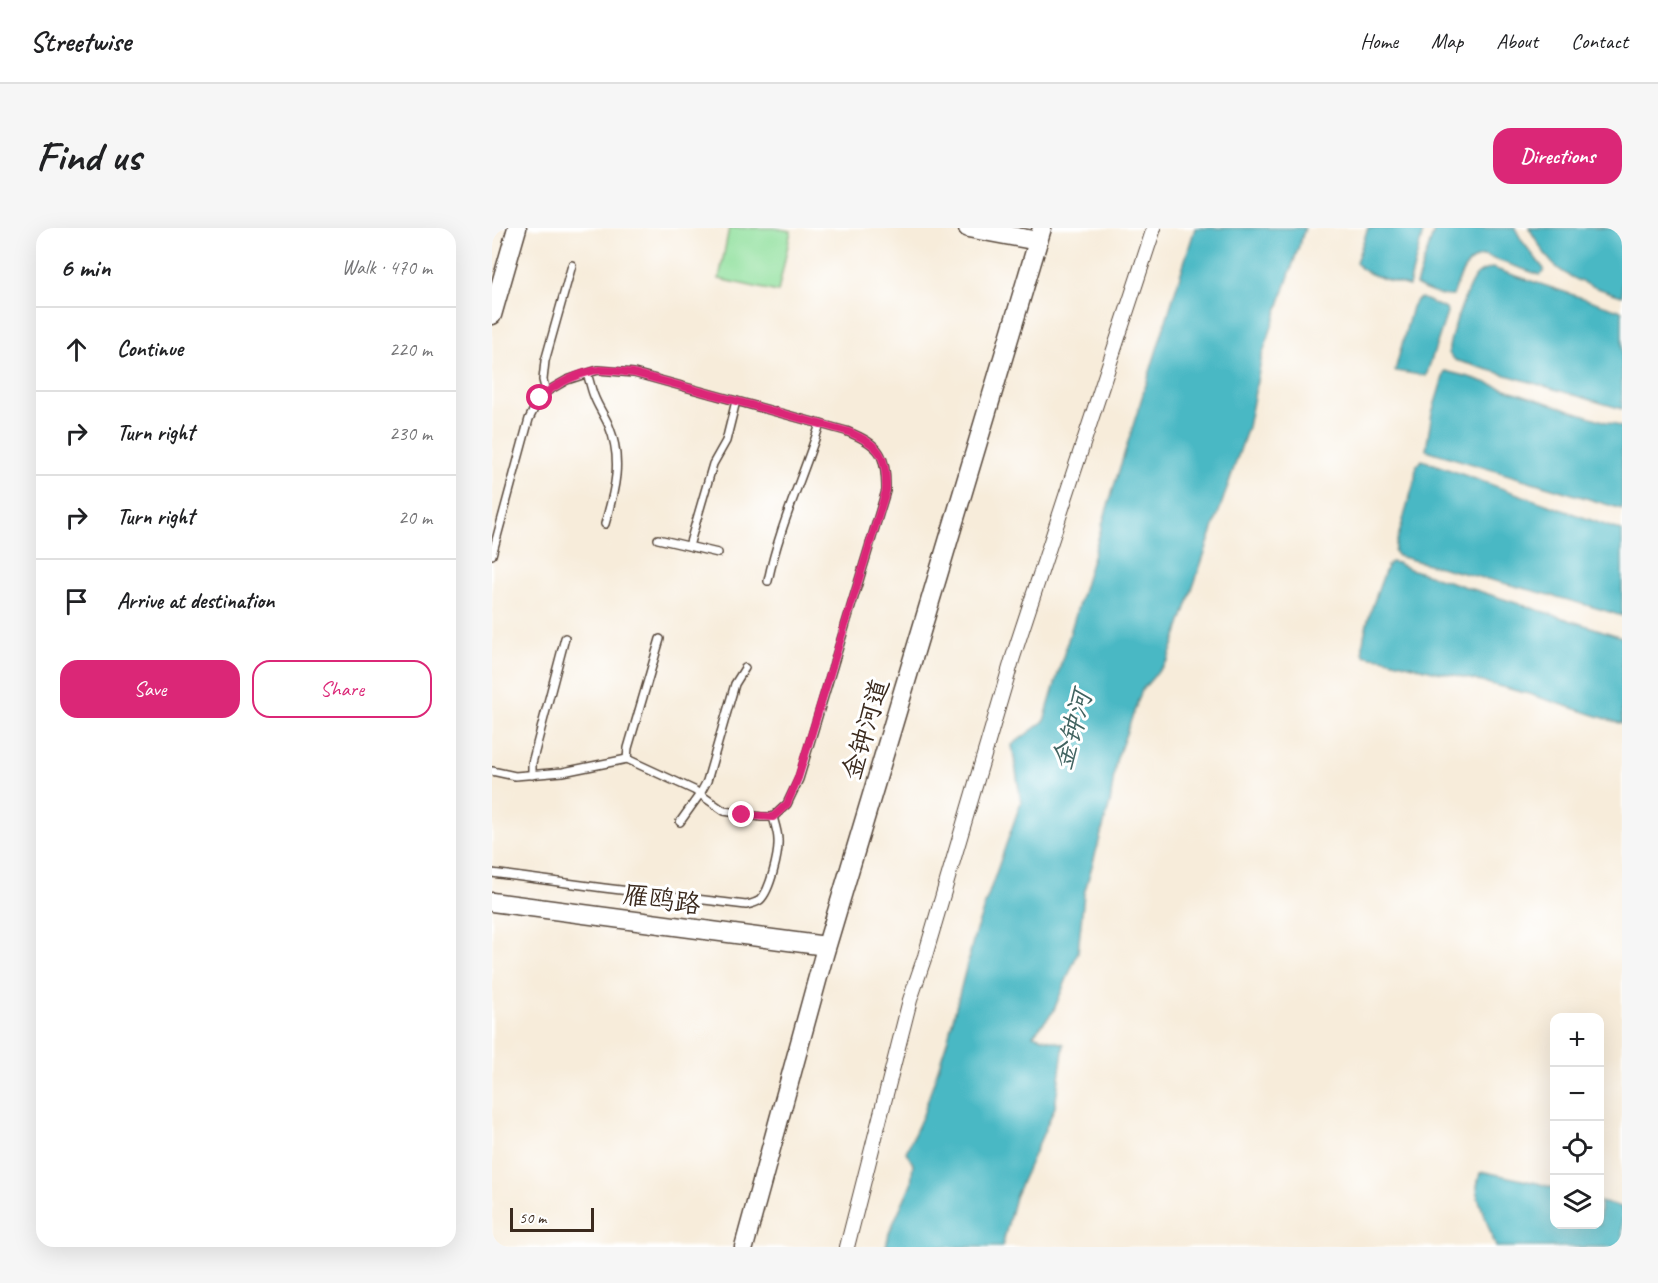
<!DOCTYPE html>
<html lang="en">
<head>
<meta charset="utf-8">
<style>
  body { margin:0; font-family:Caveat,"LXGW WenKai TC",sans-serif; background:#f6f6f6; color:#202124 }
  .controls { position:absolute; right:18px; bottom:18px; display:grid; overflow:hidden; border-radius:12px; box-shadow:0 6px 24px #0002 }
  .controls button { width:54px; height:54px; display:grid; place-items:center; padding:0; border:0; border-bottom:2px solid #e0e0e0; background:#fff; color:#202124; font:30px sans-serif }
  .scale { position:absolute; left:18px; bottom:15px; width:84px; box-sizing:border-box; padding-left:6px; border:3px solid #3b2a1e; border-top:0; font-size:16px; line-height:21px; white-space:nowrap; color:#3b2a1e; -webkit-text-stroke:4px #fff; paint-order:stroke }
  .stop { position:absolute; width:18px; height:18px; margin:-14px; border:4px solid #db2777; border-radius:50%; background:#fff }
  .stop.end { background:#db2777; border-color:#fff; box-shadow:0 2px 6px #0008 }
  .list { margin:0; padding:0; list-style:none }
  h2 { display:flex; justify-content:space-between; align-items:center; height:78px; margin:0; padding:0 24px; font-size:26px }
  h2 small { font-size:20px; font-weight:400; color:#757577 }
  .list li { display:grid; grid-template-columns:39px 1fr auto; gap:18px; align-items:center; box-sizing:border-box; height:84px; padding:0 24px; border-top:2px solid #e0e0e0 }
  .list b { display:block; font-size:22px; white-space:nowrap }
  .list em { font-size:20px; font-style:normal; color:#757577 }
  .actions { display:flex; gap:12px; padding:18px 24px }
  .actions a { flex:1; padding:14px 0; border:2px solid #db2777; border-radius:18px; text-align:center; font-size:21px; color:#db2777 }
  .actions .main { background:#db2777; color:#fff }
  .icon { flex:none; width:33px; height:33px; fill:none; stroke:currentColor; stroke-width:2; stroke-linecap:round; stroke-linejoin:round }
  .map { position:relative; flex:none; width:1130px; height:1019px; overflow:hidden; border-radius:18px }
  header { display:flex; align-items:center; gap:36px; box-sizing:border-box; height:84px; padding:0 30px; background:#fff; border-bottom:2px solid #e0e0e0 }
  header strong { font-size:28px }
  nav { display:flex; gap:33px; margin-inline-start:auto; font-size:21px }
  .intro { display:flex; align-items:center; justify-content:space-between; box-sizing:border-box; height:144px; padding:0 36px }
  h1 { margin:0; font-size:42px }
  .button { padding:15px 27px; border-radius:18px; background:#db2777; color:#fff; font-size:21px; font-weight:700 }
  main { display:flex; gap:36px; padding:0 36px }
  aside { flex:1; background:#fff; border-radius:18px; box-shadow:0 6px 24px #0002 }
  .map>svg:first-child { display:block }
  .green { fill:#91e09e; stroke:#66855e; stroke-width:1.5 }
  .water { fill:#4ab8c4; stroke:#427171; stroke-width:1.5 }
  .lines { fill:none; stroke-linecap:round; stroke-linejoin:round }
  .lane-casing { stroke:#57473a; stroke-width:10 }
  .street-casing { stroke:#57473a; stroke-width:16 }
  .secondary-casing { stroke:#57473a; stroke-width:21 }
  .lane { stroke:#fff; stroke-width:7 }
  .street { stroke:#fff; stroke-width:14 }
  .secondary { stroke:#fff; stroke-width:18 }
  .route { stroke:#db2777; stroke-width:8 }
  .labels { text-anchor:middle; stroke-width:6; stroke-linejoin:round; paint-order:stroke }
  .street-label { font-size:26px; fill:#3b2a1e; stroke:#fff }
  .water-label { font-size:27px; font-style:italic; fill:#416360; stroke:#fff }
</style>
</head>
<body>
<header>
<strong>Streetwise</strong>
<nav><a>Home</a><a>Map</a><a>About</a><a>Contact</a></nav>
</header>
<div class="intro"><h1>Find us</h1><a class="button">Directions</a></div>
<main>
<aside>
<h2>6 min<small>Walk · 470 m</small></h2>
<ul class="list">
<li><svg class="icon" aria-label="ahead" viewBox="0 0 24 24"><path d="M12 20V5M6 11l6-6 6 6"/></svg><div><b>Continue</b></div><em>220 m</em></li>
<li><svg class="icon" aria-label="right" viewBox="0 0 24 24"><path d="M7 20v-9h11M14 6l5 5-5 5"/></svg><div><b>Turn right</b></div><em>230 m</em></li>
<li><svg class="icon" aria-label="right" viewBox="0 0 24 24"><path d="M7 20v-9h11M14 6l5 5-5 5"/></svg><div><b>Turn right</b></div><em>20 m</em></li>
<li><svg class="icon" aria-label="arrive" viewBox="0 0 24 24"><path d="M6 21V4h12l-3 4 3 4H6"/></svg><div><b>Arrive at destination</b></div></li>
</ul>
<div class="actions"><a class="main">Save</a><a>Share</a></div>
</aside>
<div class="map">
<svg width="1130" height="1019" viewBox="0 0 1130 1019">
  <rect width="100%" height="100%" fill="#fff"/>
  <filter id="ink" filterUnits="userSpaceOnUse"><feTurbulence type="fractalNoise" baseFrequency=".0167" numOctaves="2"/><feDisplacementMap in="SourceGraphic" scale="12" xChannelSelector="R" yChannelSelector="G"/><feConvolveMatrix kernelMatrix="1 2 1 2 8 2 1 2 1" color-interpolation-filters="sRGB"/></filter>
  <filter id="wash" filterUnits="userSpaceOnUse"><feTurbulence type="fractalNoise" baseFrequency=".008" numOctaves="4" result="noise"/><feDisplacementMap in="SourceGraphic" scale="24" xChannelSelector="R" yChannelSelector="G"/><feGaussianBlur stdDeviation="1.35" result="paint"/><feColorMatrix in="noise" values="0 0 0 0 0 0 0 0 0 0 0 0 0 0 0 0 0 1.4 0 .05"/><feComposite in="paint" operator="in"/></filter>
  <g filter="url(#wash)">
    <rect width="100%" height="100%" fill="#f7ecda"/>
    <!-- green -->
    <polygon class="green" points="237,0 283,0 299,3 286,64 227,51"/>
    <!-- water -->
    <g class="water">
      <polygon points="703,0 813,0 770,128 756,199 676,432 650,462 624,533 618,575 592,666 586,724 561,784 541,807 572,816 563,879 523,969 510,1019 394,1019 397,1005 419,956 421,936 414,924 431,887 456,810 483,705 529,574 520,517 552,493 614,284"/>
      <path d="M876,0H932L917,58C904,54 869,47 864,34Z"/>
      <path d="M943,0H1023L1030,13L1052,41L1051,45L1048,47L993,28C974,28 966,52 961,68C949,69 934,63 924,57Z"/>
      <path d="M1037,0H1130V68C1109,62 1076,51 1061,36C1052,27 1044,11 1037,0Z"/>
      <path d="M1000,40L1130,83V181L963,132C961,130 958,127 957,125C955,115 976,56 984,48C988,43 994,42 1000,40Z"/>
      <polygon points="929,70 954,81 955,85 934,148 903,143 920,79 924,72"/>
      <polygon points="953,143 977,149 1130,199 1130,281 934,222 940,185"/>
      <path d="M930,232L1130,303V388C1057,364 981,349 906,328L902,323L923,251L924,238Z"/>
      <path d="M899,334L905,335L915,340L1130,409V496L1037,466L963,447L945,444L890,430L879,429L872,427C865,413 889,355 895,338Z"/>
      <polygon points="993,944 1045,955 1062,960 1062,996 1108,996 1108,974 1130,979 1130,1019 1004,1019 986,970 985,958 988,945"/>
    </g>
  </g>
  <g filter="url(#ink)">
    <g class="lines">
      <!-- lane casing -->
      <g class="lane-casing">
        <g id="lane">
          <path d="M95,146C98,153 99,161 102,168C106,179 113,188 117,198C131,232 123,262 113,296"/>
          <polyline points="54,164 51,152 53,133 80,37"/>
          <polyline points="166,311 226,325"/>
          <polyline points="197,318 221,236 234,213 244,173"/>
          <path d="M0,327L37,191L48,169L54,164L75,152L106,142L142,145L354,203C389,217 394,226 394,263L307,551L295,576L281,589H269L232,583L202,562L135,531L71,544L23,548L0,543"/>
          <path d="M276,353C287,299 311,249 328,196"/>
          <polyline points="135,531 136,520 168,411"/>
          <polyline points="40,547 40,535 73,410"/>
          <polyline points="188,594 208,566 215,553 243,456 253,440"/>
          <path d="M0,645L112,660L254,677C259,676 264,675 268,672C278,663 287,626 286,612C286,605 283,596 281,589"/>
        </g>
      </g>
      <!-- street casing -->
      <g class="street-casing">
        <polyline id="street" points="355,1019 418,772 433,728 521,429 662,0"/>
      </g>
      <!-- secondary casing -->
      <g class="secondary-casing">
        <g id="secondary">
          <polyline points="476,0 546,13"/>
          <polyline points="0,87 25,0"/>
          <polyline points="0,674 334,718"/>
          <polyline points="252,1019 332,727 550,0"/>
        </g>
      </g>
      <!-- lane -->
      <use href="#lane" class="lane"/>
      <!-- street -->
      <use href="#street" class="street"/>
      <!-- secondary -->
      <use href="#secondary" class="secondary"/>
    </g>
  </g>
  <g class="lines" filter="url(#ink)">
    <!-- route -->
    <path class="route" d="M48,170C61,157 90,143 108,142C120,142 131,144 142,145L354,203C388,216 395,227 394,263L306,550L295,576L281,589L250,587"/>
  </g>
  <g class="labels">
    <!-- street labels -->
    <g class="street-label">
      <text transform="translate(373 501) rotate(-73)" y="9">金钟河道</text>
      <text transform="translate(170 671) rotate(8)" y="9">雁鸥路</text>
    </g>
    <!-- water labels -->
    <g class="water-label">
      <text transform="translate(580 502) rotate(-74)" y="9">金钟河</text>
    </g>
  </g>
</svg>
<div class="controls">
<button>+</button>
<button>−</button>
<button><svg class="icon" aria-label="locate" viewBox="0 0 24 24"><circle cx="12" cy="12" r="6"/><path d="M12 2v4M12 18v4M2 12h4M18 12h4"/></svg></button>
<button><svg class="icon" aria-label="layers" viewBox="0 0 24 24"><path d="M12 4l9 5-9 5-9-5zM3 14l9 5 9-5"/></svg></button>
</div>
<div class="scale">50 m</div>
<div class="stop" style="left:48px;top:170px"></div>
<div class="stop end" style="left:250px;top:587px"></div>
</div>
</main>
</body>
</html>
